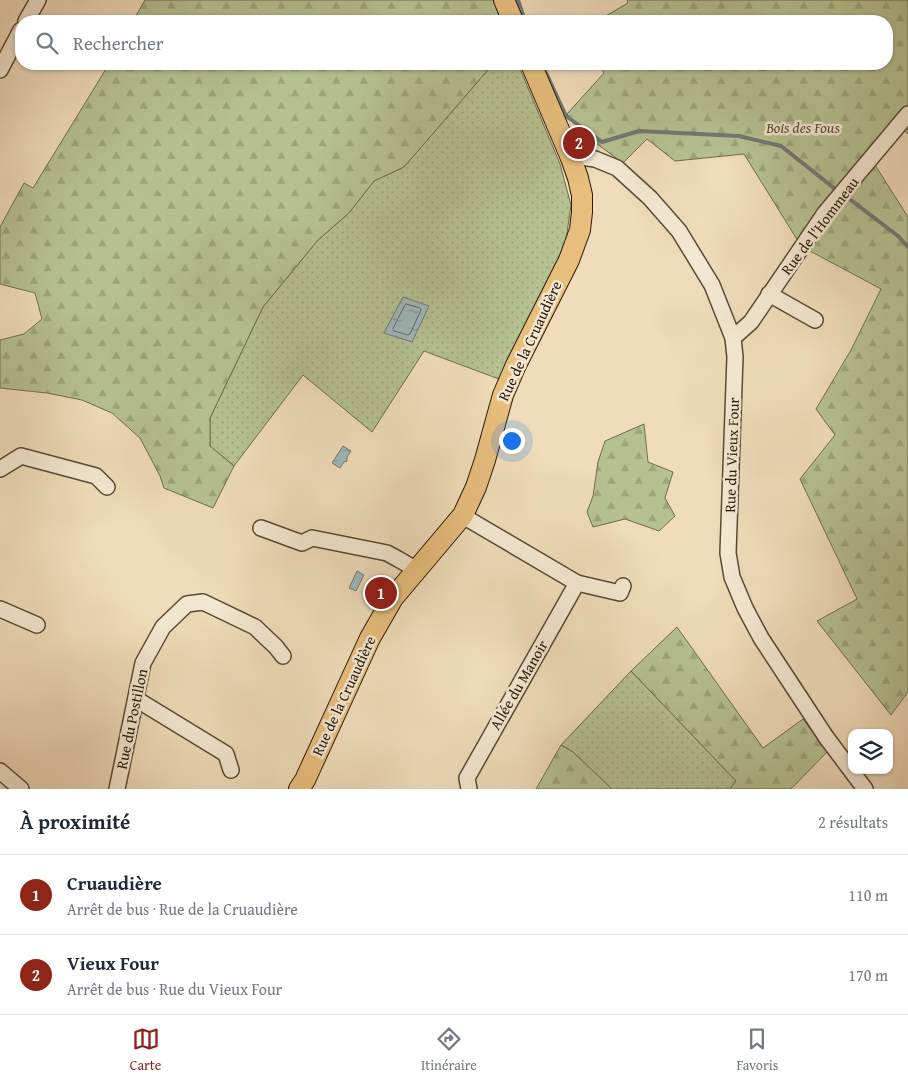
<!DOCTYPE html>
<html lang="fr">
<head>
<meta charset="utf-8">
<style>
  body { margin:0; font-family:"Gentium Book Plus",serif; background:#f2f2f3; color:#1f2937 }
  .controls { position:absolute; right:15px; bottom:15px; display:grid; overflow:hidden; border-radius:10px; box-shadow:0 1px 4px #0004 }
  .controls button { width:45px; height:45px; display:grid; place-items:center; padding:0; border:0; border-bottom:1px solid #e0e1e3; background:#fff; color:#1f2937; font:25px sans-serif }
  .you { position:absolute; left:511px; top:440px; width:18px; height:18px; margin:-12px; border:4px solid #fff; border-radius:50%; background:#1a73e8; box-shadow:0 0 0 8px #1a73e833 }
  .badge { display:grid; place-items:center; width:32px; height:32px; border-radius:50%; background:#8f2418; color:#fff; font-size:16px; font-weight:700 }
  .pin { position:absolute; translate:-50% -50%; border:2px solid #fff; box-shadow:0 1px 5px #0006 }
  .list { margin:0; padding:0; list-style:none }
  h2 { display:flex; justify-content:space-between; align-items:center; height:65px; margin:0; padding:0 20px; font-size:21px }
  h2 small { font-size:16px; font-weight:400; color:#747a83 }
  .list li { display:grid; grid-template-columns:32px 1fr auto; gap:15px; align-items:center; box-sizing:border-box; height:80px; padding:0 20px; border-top:1px solid #e0e1e3 }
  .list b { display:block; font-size:19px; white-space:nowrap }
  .list p { margin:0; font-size:16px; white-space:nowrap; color:#747a83 }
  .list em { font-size:16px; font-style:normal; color:#747a83 }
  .icon { flex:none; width:28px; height:28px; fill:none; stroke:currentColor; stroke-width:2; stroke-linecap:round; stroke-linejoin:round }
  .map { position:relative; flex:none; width:908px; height:789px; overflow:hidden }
  .search { position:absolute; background:#fff; box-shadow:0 1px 4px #0004; left:15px; right:15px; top:15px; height:55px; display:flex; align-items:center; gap:12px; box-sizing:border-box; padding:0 18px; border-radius:20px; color:#747a83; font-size:19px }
  .sheet { height:225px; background:#fff }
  nav { display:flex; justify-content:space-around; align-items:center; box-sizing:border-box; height:70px; border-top:1px solid #e0e1e3; background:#fff; font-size:14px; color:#747a83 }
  nav a { display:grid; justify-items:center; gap:2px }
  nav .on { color:#8f2418 }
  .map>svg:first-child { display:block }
  .grass { fill:url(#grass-dots); stroke:#6e6e4d }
  .forest { fill:url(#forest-firs); stroke:#6e6e4d }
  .water { fill:url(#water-ripples); stroke:#707974 }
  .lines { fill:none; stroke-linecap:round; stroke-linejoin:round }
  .shore { stroke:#646962; stroke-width:1 }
  .stream { stroke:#707974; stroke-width:4 }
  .minor-casing { stroke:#594a34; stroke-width:18 }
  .major-casing { stroke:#271a08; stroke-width:22 }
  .minor { stroke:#f5e8d2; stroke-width:15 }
  .major { stroke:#e8be7d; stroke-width:20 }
  .labels { text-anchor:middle; stroke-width:5; stroke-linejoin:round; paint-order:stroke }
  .park-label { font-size:15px; font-style:italic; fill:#524c31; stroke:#f5e8d2 }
  .street-label { font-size:15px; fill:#271a08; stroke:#f5e8d2 }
</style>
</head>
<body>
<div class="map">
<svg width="908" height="789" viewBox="0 0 908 789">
  <defs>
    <pattern id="grass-dots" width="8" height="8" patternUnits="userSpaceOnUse" patternTransform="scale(1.25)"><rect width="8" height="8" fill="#b6c192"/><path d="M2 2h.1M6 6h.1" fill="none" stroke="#9ca57c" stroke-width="1.8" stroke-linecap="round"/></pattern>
    <pattern id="forest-firs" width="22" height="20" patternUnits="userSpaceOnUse" patternTransform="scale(1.25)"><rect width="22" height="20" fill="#b6c192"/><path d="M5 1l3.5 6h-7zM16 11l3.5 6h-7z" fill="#9ca57c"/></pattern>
    <pattern id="water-ripples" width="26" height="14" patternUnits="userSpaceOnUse" patternTransform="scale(1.25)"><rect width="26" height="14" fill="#a0b8bc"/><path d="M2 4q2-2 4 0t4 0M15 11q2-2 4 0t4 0" fill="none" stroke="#829597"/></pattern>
  </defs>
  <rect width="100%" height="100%" fill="#f0dcba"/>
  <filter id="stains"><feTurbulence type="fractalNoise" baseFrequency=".004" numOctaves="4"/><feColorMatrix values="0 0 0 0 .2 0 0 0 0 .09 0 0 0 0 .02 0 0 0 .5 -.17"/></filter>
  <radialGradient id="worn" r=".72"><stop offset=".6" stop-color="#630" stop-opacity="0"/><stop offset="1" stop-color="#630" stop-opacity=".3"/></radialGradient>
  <!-- grass -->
  <g class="grass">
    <polygon points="493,64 518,64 560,164 571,205 564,254 504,381 424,351 372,432 303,375 234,466 210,446 210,418 263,307 318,240 349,213 374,181 404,167"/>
    <polygon points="631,671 737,782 730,789 612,789 573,752 561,745"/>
  </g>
  <!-- forest -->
  <g class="forest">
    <polygon points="145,0 493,0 501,21 133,21"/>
    <polygon points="627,0 908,0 908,134 894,121 798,241 744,154 675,161 647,139 623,163 589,138 567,114 604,73 599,64 887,64 887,21 597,21 628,3"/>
    <polygon points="109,64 493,64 404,167 374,181 349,213 318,240 263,307 210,418 210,446 234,466 213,508 164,488 160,476 140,438 112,413 82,400 47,393 0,388 0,340 24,334 42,319 35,293 0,284 0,227 24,183 33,188"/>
    <polygon points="875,165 908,217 908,692 891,715 817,621 857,599 800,479 835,435 816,409 851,350 881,289 810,251 829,221"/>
    <polygon points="644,424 648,462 673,472 665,498 675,516 659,531 625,519 593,527 587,512 593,496 598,462 605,441"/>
    <polygon points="677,627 763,748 803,719 827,752 791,789 730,789 736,781 631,671"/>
    <polygon points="561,745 573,752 612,789 536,789"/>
  </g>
  <!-- water -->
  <g class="water">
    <polygon points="403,297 429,306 412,342 384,333"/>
    <polygon points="343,446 351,451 347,457 347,461 344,462 340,468 332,463"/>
    <polygon points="357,571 364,575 356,591 349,588"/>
  </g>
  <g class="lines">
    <!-- shore -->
    <polygon class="shore" points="406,304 420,308 421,310 410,334 408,335 394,331 393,329"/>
    <!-- stream -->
    <g class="stream">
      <polyline points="518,0 525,21"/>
      <polyline points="542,64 566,116 602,142 639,131 739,136 781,146 839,192"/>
      <polyline points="847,197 898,236 908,247"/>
    </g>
    <!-- minor casing -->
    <g class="minor-casing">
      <g id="minor">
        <polyline points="26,21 38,0"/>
        <polyline points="0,70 21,30"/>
        <polyline points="571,158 581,157 595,159 617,168 650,198 679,231 712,285 733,338 735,357 728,553 732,577 745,608 761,638 826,737 865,789"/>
        <polyline points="769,294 815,320"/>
        <polyline points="733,338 751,322 825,213 908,114"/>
        <polyline points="0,469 21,456 96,476 107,487"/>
        <polyline points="463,515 468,519 577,583 467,778 469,789"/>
        <polyline points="261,528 302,543 312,538 387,553 398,559 417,570"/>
        <polyline points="577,583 620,593 623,586"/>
        <polyline points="0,609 37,625"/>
        <polyline points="136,699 226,754 231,770"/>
        <polyline points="0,771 21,789"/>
        <polyline points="117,789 143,663 163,627 187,604 203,602 255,627 276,647 283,656"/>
      </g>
    </g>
    <!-- major casing -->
    <g class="major-casing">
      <g id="major">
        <polyline points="504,0 513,21"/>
        <polyline points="299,789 305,780 370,638 393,598 463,515 476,487 485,460 503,395 516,365 569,260 580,230 582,212 582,195 578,178 571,158 531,64"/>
      </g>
    </g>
    <!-- minor -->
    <use href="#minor" class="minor"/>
    <!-- major -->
    <use href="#major" class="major"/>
  </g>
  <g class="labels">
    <!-- park labels -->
    <g class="park-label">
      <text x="803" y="133">Bois des Fous</text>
    </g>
    <!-- street labels -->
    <g class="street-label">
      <text transform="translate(820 226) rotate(-53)" y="5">Rue de l'Hommeau</text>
      <text transform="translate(530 341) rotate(-65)" y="5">Rue de la Cruaudière</text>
      <text transform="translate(732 455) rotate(-88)" y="5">Rue du Vieux Four</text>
      <text transform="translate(519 685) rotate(-60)" y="5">Allée du Manoir</text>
      <text transform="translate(344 696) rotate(-65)" y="5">Rue de la Cruaudière</text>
      <text transform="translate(132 719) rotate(-78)" y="5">Rue du Postillon</text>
    </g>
  </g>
  <rect width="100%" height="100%" filter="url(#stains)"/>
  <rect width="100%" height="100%" fill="url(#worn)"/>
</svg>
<div class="controls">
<button><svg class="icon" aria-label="layers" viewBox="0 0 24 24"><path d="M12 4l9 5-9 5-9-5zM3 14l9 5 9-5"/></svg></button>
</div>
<div class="you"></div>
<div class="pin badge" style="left:381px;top:593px">1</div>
<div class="pin badge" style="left:579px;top:143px">2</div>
<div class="search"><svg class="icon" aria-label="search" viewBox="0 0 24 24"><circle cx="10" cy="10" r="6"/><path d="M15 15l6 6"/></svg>Rechercher</div>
</div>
<section class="sheet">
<h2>À proximité<small>2 résultats</small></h2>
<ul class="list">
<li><span class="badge">1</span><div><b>Cruaudière</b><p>Arrêt de bus · Rue de la Cruaudière</p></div><em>110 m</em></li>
<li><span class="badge">2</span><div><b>Vieux Four</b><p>Arrêt de bus · Rue du Vieux Four</p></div><em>170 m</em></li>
</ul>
</section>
<nav>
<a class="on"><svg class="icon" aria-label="map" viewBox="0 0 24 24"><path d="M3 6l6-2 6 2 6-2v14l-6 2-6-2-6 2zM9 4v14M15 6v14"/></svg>Carte</a>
<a><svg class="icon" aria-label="directions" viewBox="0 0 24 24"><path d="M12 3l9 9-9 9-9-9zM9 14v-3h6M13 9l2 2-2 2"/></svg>Itinéraire</a>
<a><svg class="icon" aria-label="saved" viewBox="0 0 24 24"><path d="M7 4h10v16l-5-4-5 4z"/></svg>Favoris</a>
</nav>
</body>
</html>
